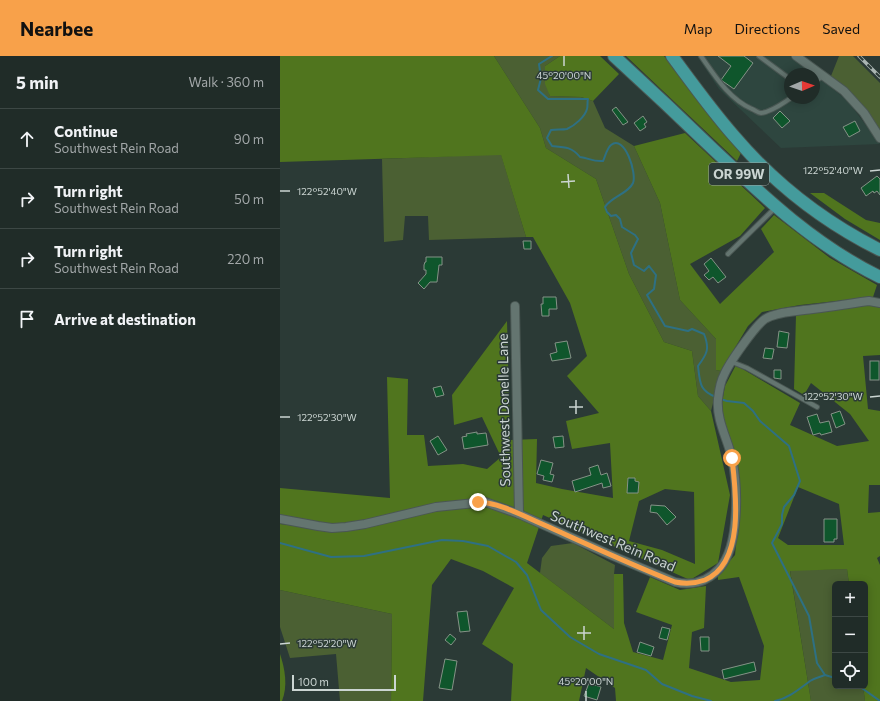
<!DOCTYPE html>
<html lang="en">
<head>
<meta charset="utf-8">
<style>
  body { margin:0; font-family:Commissioner,sans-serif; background:#283430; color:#f1f3f6 }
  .controls { position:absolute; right:12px; bottom:12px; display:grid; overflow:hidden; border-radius:6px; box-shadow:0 2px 10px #0003 }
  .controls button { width:36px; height:36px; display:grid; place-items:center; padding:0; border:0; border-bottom:1px solid #3d4845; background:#202c28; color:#f1f3f6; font:20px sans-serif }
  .compass { position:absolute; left:504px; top:12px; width:36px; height:36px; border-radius:50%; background:#202c28; box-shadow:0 2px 10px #0003; rotate:88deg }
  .scale { position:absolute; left:12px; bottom:10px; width:104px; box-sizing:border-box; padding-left:4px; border:2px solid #cbd5d2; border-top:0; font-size:11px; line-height:14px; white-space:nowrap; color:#cbd5d2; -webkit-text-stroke:3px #2b3a36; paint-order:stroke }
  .stop { position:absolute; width:12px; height:12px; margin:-9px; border:3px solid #f8a14a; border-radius:50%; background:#fff }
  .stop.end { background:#f8a14a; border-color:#fff; box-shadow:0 1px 4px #0008 }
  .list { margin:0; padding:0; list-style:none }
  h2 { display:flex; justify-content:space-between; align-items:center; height:52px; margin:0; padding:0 16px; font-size:17px }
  h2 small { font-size:13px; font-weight:400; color:#a2a7a8 }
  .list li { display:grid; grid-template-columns:26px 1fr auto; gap:12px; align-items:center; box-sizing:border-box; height:60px; padding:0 16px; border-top:1px solid #3d4845 }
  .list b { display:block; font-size:15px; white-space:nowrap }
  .list p { margin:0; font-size:13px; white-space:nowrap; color:#a2a7a8 }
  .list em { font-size:13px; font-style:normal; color:#a2a7a8 }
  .icon { flex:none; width:22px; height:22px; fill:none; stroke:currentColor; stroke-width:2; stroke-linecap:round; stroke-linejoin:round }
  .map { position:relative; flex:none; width:600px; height:645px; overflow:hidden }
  header { display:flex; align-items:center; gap:24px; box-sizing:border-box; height:56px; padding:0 20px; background:#f8a14a; color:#111 }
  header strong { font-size:19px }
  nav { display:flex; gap:22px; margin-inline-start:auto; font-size:14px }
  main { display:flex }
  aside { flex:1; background:#202c28 }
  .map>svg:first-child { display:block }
  .built { fill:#2e463f; fill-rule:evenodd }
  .green { fill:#4b6033 }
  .forest { fill:#50751e; fill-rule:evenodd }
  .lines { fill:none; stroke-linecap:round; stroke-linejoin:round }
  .stream { stroke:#2e7083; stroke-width:2 }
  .building { fill:#0f562c; stroke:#859287 }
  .lane-casing { stroke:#4a5753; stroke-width:6 }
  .street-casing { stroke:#4a5753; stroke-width:10 }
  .highway-casing { stroke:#4a5753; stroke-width:14 }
  .lane { stroke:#647570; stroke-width:4 }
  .street { stroke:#647570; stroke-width:8 }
  .highway { stroke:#449b9c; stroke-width:12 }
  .rail-casing { stroke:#aab5b2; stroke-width:3.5 }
  .rail { stroke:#2b3a36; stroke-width:2; stroke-dasharray:6; stroke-linecap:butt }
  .route { stroke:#f8a14a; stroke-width:5 }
  .ticks { fill:none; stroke:#cbd5d2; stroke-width:1.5 }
  .labels { text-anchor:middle; stroke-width:3; stroke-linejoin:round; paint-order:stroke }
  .shield { fill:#2b3a36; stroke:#9ba6a3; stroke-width:1 }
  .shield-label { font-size:13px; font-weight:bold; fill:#cbd5d2 }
  .street-label { font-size:14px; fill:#cbd5d2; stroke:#2b3a36 }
  .ticks-label { font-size:10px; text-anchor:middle; fill:#cbd5d2; stroke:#2b3a36; stroke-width:3; stroke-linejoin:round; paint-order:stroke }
</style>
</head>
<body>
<header>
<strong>Nearbee</strong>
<nav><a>Map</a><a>Directions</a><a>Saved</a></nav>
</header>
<main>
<aside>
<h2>5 min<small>Walk · 360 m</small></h2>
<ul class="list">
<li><svg class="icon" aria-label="ahead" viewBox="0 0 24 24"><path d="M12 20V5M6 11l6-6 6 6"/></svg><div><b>Continue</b><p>Southwest Rein Road</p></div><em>90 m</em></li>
<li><svg class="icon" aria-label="right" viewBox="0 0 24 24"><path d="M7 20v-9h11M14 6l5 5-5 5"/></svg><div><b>Turn right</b><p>Southwest Rein Road</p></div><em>50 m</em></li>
<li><svg class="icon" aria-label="right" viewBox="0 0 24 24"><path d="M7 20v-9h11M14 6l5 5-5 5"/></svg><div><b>Turn right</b><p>Southwest Rein Road</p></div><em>220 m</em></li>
<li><svg class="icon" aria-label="arrive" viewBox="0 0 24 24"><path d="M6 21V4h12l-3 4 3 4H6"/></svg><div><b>Arrive at destination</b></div></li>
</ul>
</aside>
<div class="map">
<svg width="600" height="645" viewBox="0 0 600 645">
  <rect width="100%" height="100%" fill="#2b3a36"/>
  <!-- built -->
  <path class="built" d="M417,0H511L567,44L600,88L501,92L439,33ZM510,18H534V42H510Z"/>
  <!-- green -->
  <g class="green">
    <polygon points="214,0 280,0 265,10 270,40 301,41 313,45 325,72 354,90 380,147 400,244 436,283 436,314 441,315 431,355 418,340 412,295 384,286 349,218 316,123 266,92 260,72"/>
    <polygon points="559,0 573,0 600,27 600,75 562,28 551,20"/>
    <polygon points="221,98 246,181 149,184 148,160 125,160 123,184 104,186 102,103"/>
    <polygon points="293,487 335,509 334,518 334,573 260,517 262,502 271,490"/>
    <polygon points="567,513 569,528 555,528 555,630 583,630 585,645 531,645 510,514"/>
    <polygon points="0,534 112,558 111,645 60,645 56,598 10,602 0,571"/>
  </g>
  <!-- forest -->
  <g class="forest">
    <path d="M0,0H214L260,72L266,92L316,123L349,218L384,286L412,295L418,340L431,355L450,439L438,507L410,524L263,459L247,507L334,573V518H343L344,567L353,596L383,604L392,569L356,556L370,521L400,534L426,530L424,572L412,576L409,612L451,626L480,624L484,590L459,521L438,524V518L455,499L461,440L449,382L441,352L445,330L456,309L520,347L510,369L557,390L589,385L570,358L531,327L524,339L514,333L516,259L557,252L596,248L600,250V299L583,300L588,353L600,355V429H589L588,457L600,456V500L597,502L600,509V645H585L583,630H585V528H569L567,513L510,515L531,645H336L335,632L306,612L299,645H231L233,608L202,588L234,532L203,515L171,503L152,529L143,645H111L112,558L0,534V468L17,470L18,463L0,459V432L110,442L107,321L128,323L127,379H144L148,410L183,408L207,413L221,401L202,361L174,369L172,339L227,265L230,384L257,383L256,427L282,433L333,442L330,387L292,393L286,365L319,357L287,320L307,300L290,247L253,181H246L221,99L0,106ZM518,431L559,448L564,489H508L498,482ZM385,433L414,436L415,508L382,494L349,485L359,445Z"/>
    <polygon points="280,0 320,0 339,18 313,45 301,41 270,40 265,28 265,10"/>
    <polygon points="346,0 384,0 461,97 457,105"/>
    <polygon points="405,77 485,152 460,180 410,208 440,248 494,196 481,173 494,159 550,202 597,229 593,241 520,249 482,256 468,270 441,315 436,314 436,283 400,244 380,147 354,90"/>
    <polygon points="530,137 544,137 586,164 600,167 600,184 565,163"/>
    <path d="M0,598C5,613 8,630 2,645H0Z"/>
  </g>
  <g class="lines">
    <!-- stream -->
    <g class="stream">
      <path d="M272,0L259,8L261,22L258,34L268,43H308C307,46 308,50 307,53C305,61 294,70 287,73C282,74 276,73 271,74L267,82L272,90C285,91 292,91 300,101C309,102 313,106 323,105C325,101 327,92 331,89C345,78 357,118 353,127C348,138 332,140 325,151L327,156L331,160L336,159L340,163L342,171L355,179L358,183L351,197L354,209L364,215L369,210L376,219L374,233L367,239L385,270L408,275L412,273L424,278C430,293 427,298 418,310C420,326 419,335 436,341"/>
      <polyline points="440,343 447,345 464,347 473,355 480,365 509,390 520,425 514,439 504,451 502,459 502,468 492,487 529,560 537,607 545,619 555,622"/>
      <polyline points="0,487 51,501 84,500 162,484 183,485 208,490 236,506 247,519 261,554 290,581 319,598 366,614 382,628 412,640 431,645"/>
      <polyline points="579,630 600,645"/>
      <path d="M495,645C509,642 519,633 530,625C535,622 540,621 545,619"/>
    </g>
  </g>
  <!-- building -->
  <g class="building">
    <polygon points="438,0 464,0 473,7 454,33 441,24 451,10"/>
    <polygon points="336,51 348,66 343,69 332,54"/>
    <polygon points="500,55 510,65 502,72 493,62"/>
    <polygon points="363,60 367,66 364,68 366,71 360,75 354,67"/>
    <polygon points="575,65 580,75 569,81 563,71"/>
    <polygon points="597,120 600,123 600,139 597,135 594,137 593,135 586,140 581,132"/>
    <polygon points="243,185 251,185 251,193 244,193"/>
    <polygon points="146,201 162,201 162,209 159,209 157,226 150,226 144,233 138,227 146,218 146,214 144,214 144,209 145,206 146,206"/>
    <polygon points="431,202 446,221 438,227 433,221 429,224 424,219 429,215 424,208"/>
    <polygon points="263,241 276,241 277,253 269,253 269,260 262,260 261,248 263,248"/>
    <polygon points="499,275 509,277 507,292 497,291"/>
    <polygon points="287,285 291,302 272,305 270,298 277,296 275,287"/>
    <polygon points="485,292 494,293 492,303 483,302"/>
    <rect x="590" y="305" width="9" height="19"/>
    <polygon points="494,314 501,314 501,323 494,322"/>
    <polygon points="161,330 164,339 156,341 153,332"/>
    <polygon points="560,355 565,368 556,372 551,358"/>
    <polygon points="537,358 540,367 549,365 552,376 541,379 540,377 533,379 527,361"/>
    <polygon points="197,376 197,378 206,377 208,389 184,393 182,381 187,380 186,378"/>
    <polygon points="158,380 167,394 158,399 150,385"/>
    <polygon points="283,380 284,391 275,392 273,381"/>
    <polygon points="261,404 273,407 270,418 274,419 272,426 263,424 264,420 257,418"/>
    <polygon points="318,409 321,419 327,417 331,430 323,432 322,427 295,436 292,425 311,419 309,412"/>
    <polygon points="348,422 355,422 355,425 359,426 358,437 347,437"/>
    <polygon points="371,449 385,450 396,461 387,469 377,457 370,456"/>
    <polygon points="544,463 557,463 557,483 554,483 554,486 544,486"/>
    <polygon points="187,555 190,575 180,576 177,556"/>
    <polygon points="382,571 390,573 387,584 379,582"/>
    <polygon points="170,578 176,583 171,589 165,584"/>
    <polygon points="420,581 429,581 429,595 421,595"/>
    <polygon points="360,586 374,591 371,600 357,596"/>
    <polygon points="165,603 177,605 172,634 159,632"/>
    <polygon points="474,606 476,615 444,623 442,614"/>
    <polygon points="309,627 321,631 317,644 304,640"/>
  </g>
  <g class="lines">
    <!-- lane casing -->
    <g class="lane-casing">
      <g id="lane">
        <path d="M421,0C435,20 449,43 472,53C475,54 478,57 481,57C492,56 503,47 511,42"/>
        <polyline points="479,0 510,23"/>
        <polyline points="534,26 543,20"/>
        <polyline points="448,198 495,152"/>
        <polyline points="452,306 467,312 537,351"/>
      </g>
    </g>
    <!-- street casing -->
    <g class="street-casing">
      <g id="street">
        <polyline points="516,0 564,35 584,57 600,82"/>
        <polyline points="235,250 239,458"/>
        <path d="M0,463L38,470L52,472L66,471L85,468L156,451L205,446L239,458L333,500L395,526C411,530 427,526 439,513C460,490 458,431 452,402C447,382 436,363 438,343C439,335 440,326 444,319C449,307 475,270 485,263C496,256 512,256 524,254C543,252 562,249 581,246L589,245L600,247"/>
      </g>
    </g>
    <!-- highway casing -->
    <g class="highway-casing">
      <g id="highway">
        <path d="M334,0C368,31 401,62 434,94C485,142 536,190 600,221"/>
        <path d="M392,0C412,27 432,55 454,80C494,127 544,166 600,194"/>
      </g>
    </g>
    <!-- lane -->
    <use href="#lane" class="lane"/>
    <!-- street -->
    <use href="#street" class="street"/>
    <!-- highway -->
    <use href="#highway" class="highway"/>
    <!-- rail casing -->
    <g class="rail-casing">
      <polyline id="rail" points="579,0 600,21"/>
    </g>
    <!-- rail -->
    <use href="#rail" class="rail"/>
  </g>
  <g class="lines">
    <!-- route -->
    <path class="route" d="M198,446C219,446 249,463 269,471C311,490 352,509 395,526C405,528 414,528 425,524C465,507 456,437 452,402"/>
  </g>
  <!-- ticks -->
  <path class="ticks" d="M284,0V10M590,115L600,114M288,118L289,132M281,126L295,125M0,135H10M590,341L600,340M296,344V358M289,351H303M0,361H10M304,570V584M297,577H311M0,588L10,587M306,635V645"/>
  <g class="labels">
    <!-- shield labels -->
    <rect class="shield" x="429" y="107" width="60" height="22" rx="3"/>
    <g class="shield-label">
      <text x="459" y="123">OR 99W</text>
    </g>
    <!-- street labels -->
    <g class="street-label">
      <text transform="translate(224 354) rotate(-91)" y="5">Southwest Donelle Lane</text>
      <text transform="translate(333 485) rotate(23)" y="5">Southwest Rein Road</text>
    </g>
  </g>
  <g class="ticks-label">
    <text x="284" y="23">45°20'00"N</text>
    <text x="553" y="118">122°52'40"W</text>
    <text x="47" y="139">122°52'40"W</text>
    <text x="553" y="344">122°52'30"W</text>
    <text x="47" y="365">122°52'30"W</text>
    <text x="47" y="591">122°52'20"W</text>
    <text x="306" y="629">45°20'00"N</text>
  </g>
</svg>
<div class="controls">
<button>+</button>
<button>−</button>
<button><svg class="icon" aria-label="locate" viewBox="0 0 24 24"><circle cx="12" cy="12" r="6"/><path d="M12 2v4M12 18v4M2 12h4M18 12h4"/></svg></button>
</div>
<svg class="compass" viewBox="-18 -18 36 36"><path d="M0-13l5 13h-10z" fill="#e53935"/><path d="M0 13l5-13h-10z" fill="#a2a7a8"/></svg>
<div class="scale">100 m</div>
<div class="stop" style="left:452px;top:402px"></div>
<div class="stop end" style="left:198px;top:446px"></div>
</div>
</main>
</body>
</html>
